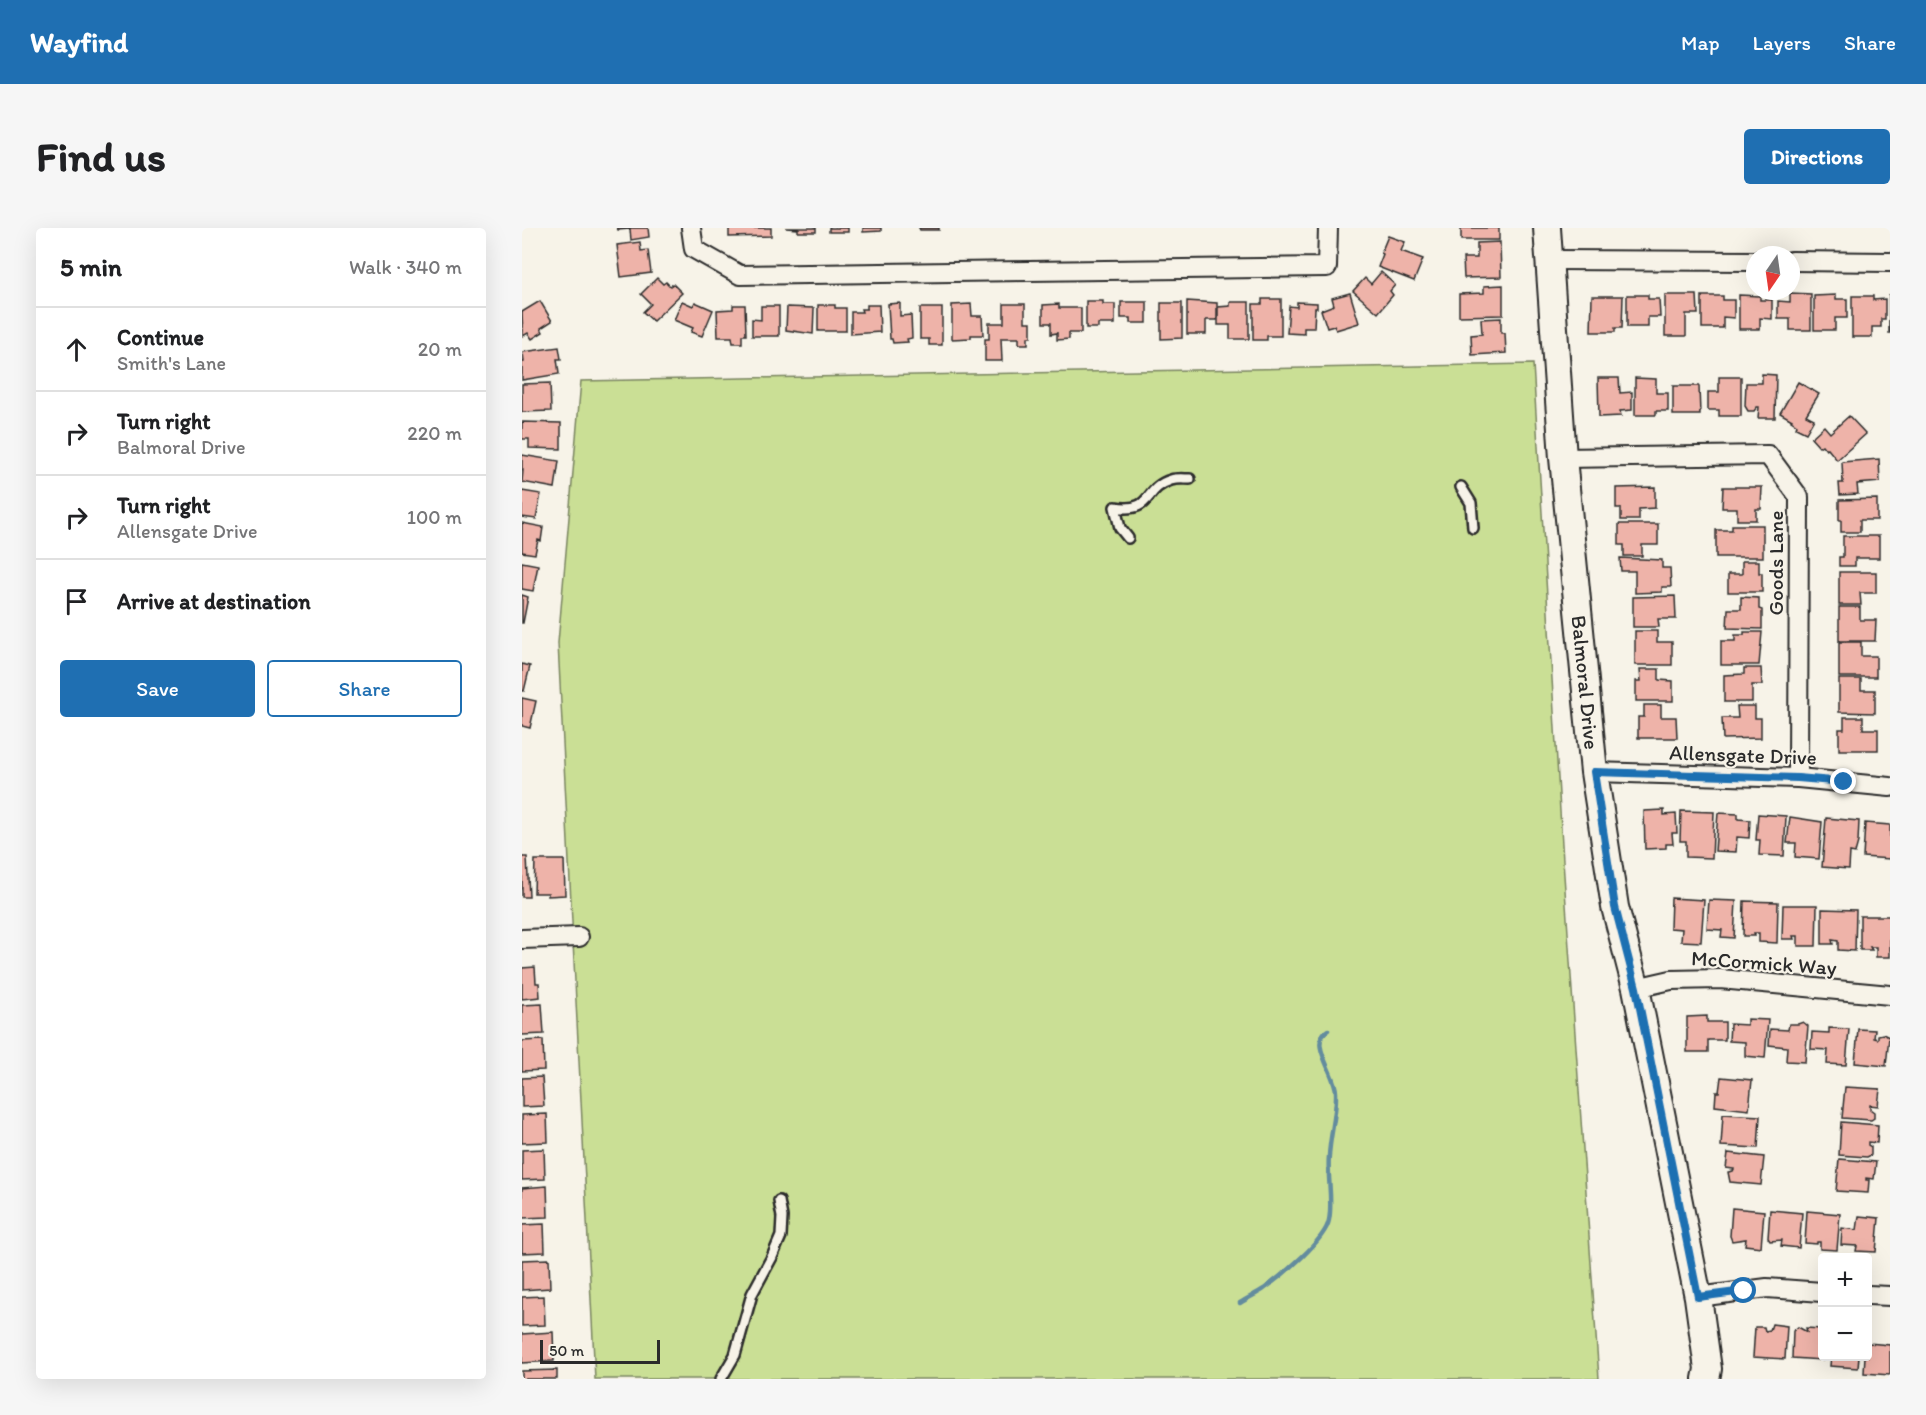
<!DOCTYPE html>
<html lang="en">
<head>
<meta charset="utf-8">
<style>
  body { margin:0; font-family:Itim,sans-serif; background:#f6f6f6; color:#202124 }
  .controls { position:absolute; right:18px; bottom:18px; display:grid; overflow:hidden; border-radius:6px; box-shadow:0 6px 24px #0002 }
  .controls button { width:54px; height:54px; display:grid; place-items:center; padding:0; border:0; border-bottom:2px solid #e0e0e0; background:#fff; color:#202124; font:30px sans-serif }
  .compass { position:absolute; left:1224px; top:18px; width:54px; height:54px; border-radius:50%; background:#fff; box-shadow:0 6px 24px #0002; rotate:193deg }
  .scale { position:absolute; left:18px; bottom:15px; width:120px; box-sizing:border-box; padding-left:6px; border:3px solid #2b2b2b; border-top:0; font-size:16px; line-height:21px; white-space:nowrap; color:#2b2b2b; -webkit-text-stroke:4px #f7f3e8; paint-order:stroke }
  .stop { position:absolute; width:18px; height:18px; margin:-14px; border:4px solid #1f6fb2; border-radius:50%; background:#fff }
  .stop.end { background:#1f6fb2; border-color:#fff; box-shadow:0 2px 6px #0008 }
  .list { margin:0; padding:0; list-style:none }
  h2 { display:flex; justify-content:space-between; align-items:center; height:78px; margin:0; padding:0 24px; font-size:26px }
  h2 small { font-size:20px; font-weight:400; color:#757577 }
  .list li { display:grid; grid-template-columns:39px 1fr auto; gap:18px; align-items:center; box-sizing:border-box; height:84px; padding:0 24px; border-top:2px solid #e0e0e0 }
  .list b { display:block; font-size:22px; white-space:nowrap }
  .list p { margin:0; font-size:20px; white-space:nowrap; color:#757577 }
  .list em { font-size:20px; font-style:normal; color:#757577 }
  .actions { display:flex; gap:12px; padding:18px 24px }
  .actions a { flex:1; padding:14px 0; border:2px solid #1f6fb2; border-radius:6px; text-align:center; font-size:21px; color:#1f6fb2 }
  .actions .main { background:#1f6fb2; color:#fff }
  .icon { flex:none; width:33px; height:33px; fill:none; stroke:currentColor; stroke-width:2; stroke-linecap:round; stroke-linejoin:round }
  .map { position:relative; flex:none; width:1368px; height:1151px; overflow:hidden; border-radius:6px }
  header { display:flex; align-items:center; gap:36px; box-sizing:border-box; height:84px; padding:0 30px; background:#1f6fb2; color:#fff }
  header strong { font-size:28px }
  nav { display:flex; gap:33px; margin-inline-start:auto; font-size:21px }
  .intro { display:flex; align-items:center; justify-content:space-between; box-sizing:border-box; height:144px; padding:0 36px }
  h1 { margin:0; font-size:42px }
  .button { padding:15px 27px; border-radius:6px; background:#1f6fb2; color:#fff; font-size:21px; font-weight:700 }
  main { display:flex; gap:36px; padding:0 36px }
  aside { flex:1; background:#fff; border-radius:6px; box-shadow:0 6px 24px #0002 }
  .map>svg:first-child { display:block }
  .green { fill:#cadf95; stroke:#7a8560; stroke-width:1.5 }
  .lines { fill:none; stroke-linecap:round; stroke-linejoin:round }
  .stream { stroke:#638c9e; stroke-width:4.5 }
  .building { fill:#eeb3a9; stroke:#2b2b2b; stroke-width:1.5 }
  .lane-casing { stroke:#2b2b2b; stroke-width:14 }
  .street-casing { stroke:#2b2b2b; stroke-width:22 }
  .secondary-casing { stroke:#2b2b2b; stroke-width:30 }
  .lane { stroke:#f7f3e8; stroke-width:9 }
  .street { stroke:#f7f3e8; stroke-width:18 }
  .secondary { stroke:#f7f3e8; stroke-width:26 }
  .route { stroke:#1f6fb2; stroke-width:8 }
  .labels { text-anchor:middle; stroke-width:4.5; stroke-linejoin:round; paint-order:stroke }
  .street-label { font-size:21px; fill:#2b2b2b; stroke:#f7f3e8 }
</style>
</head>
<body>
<header>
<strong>Wayfind</strong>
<nav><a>Map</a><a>Layers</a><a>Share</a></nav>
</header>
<div class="intro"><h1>Find us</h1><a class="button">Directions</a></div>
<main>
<aside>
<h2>5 min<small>Walk · 340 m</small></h2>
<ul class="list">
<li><svg class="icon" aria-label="ahead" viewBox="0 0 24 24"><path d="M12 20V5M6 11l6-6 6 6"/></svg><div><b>Continue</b><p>Smith's Lane</p></div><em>20 m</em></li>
<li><svg class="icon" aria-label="right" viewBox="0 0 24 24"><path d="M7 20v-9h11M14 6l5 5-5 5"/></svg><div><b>Turn right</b><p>Balmoral Drive</p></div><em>220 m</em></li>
<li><svg class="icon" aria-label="right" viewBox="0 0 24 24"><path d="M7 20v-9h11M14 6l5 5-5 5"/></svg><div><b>Turn right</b><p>Allensgate Drive</p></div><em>100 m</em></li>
<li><svg class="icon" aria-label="arrive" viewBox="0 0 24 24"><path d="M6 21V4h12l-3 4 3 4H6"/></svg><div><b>Arrive at destination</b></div></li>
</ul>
<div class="actions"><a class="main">Save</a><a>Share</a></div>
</aside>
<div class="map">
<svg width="1368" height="1151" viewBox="0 0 1368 1151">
  <rect width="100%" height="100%" fill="#f7f3e8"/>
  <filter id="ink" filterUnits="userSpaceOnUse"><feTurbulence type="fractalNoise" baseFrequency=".0167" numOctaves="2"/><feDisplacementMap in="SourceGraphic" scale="12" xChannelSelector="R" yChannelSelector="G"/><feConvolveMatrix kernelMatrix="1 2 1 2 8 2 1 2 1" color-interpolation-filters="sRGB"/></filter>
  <g filter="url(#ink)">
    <!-- green -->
    <polygon class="green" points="1011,136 1041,633 1077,1151 73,1151 36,415 59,153"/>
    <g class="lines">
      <!-- stream -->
      <path class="stream" d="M718,1075C726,1070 734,1066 742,1061C758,1049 804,1012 807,992C811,974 805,947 807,928C808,907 815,885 814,864C814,846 785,814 806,802"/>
    </g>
    <!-- building -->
    <g class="building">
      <polygon points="95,0 126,0 127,9 109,12 108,1 96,2"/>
      <polygon points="207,0 249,0 249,8 207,9"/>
      <polygon points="264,0 294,0 294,4 276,4 276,1"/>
      <rect x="307" y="0" width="19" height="4"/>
      <polygon points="341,0 359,0 359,3 341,4"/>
      <polygon points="397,0 417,0 417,2 398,2"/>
      <rect x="939" y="0" width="38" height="12"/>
      <polygon points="866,8 883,14 879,23 901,31 892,53 856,39 861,26 859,25"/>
      <polygon points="118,14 119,23 126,22 129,45 99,49 95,17"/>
      <polygon points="978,14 979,49 942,50 941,30 955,30 955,15"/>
      <polygon points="859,44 873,57 868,63 871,67 856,85 831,63 843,50 849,56"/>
      <polygon points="135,50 141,56 144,54 148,58 151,56 160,65 131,93 121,84 129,76 119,66"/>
      <polygon points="981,57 981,87 937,88 937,66 962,65 962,58"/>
      <polygon points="828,65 837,95 814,102 812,98 805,100 799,82 812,77 810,70"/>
      <polygon points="1268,65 1289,66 1289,102 1268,102 1268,91 1256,91 1256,73 1268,74"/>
      <polygon points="1105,67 1126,67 1126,71 1137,71 1138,89 1126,89 1126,99 1105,99"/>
      <polygon points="1143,67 1175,67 1176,86 1164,86 1164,108 1143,108"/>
      <polygon points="1217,67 1238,68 1238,72 1250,72 1250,91 1238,90 1238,101 1217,101"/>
      <polygon points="1314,67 1314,71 1325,71 1325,90 1313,90 1313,102 1292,102 1292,68"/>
      <rect x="1367" y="67" width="1" height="38"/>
      <polygon points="1070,68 1101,68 1100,100 1093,100 1093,104 1069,104"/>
      <polygon points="1180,68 1201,68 1201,72 1212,72 1212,90 1201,89 1201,100 1180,100"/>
      <polygon points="1330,68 1351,68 1351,72 1363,71 1363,91 1359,91 1359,99 1350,99 1350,109 1330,109"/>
      <polygon points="740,71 759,71 759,108 745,108 745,112 731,112 731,76 740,76"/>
      <polygon points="18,73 30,93 19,100 21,104 10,111 6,105 1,108 0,84"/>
      <polygon points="160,73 171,78 173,74 191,82 180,108 169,104 171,100 152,92"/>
      <polygon points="564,73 581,73 581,76 593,76 593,96 576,96 576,100 564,100"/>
      <polygon points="665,73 695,75 695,92 684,92 684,106 665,106"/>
      <polygon points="599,74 625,74 625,95 608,95 608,90 599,90"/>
      <polygon points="708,74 727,74 727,111 708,111 708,97 696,97 696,79 708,78"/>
      <polygon points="775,74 795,75 795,80 793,80 792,100 782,100 782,106 765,105 767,78 775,79"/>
      <polygon points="378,75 378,88 389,87 390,110 385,111 386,114 371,115 370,111 368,111 366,76"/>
      <polygon points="639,75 660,75 660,110 639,111"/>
      <polygon points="449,76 450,88 460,88 461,107 449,107 449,110 430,111 430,77"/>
      <polygon points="482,76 503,76 503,94 509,94 509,109 506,109 506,116 497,116 497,110 479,110 480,133 463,133 463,111 467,111 467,95 482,95"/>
      <polygon points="537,76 537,80 559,80 559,105 547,105 547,111 535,112 535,105 529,106 529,95 521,95 521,77"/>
      <polygon points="211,77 223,77 224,107 220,107 220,115 211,115 210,109 196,109 195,82 211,81"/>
      <polygon points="296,77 313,77 313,80 324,80 324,103 296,103"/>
      <polygon points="345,77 357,77 358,104 329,106 329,84 340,84 339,81 345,81"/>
      <polygon points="239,78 257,78 257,108 230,108 230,91 239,92"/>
      <polygon points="265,79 292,80 291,106 264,102"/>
      <polygon points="398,80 420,80 420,117 407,117 407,111 398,111"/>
      <polygon points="979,90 979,105 983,105 984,125 950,127 949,107 960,106 959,91"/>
      <polygon points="37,119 39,131 35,131 37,146 0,152 0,134 2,134 1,124"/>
      <polygon points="1240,146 1254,147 1253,190 1236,190 1237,179 1235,179 1232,183 1226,183 1223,178 1224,155 1240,155"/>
      <polygon points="1197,149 1219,149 1219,188 1197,188 1197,182 1186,182 1186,164 1197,164"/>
      <polygon points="1076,150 1097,150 1098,165 1110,164 1110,182 1098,183 1099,188 1077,189"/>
      <polygon points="1113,150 1134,151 1134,165 1146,165 1146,183 1134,183 1134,187 1113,187"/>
      <polygon points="1276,154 1297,166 1284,187 1292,191 1284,205 1274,200 1275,197 1269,193 1270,192 1258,185"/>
      <polygon points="28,155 29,183 0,184 0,156"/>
      <polygon points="1151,158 1177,158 1178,187 1151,187"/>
      <polygon points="1327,188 1344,206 1315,232 1306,221 1304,222 1300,217 1297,219 1289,210 1302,198 1308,205"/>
      <polygon points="0,194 39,195 39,221 7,220 7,211 0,211"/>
      <polygon points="0,227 37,233 33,260 0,254 1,242 0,242"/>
      <polygon points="1357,231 1358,254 1335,256 1336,266 1318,267 1317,255 1321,255 1320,234"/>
      <polygon points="1133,259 1133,280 1117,281 1117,292 1099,292 1099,280 1094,280 1094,260"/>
      <polygon points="1201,259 1240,259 1239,281 1234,281 1234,292 1215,292 1215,280 1200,280"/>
      <polygon points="0,263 19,266 14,291 0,289"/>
      <polygon points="1355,271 1355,292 1338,292 1338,304 1319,304 1319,292 1317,292 1317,272"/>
      <polygon points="0,295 21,299 19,313 16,312 13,326 0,324"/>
      <polygon points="1097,296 1136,296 1136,317 1120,317 1120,328 1102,328 1102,317 1097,317"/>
      <polygon points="1210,297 1241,297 1241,329 1194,329 1194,302 1210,302"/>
      <polygon points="1321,308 1357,308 1357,330 1333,330 1333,338 1317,338 1317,329 1321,329"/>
      <polygon points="1098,330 1140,332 1140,340 1148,340 1149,359 1140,359 1140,364 1113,365 1113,343 1099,343"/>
      <polygon points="1220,333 1237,333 1237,345 1240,345 1240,364 1206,364 1206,346 1220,346"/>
      <polygon points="0,334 16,337 11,363 0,361"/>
      <polygon points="1317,344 1354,344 1354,365 1338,365 1339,377 1317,377"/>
      <polygon points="0,367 6,369 1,395 0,395"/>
      <polygon points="1153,368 1154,391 1136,391 1137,399 1111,399 1111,369"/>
      <polygon points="1219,369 1237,370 1237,381 1240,382 1240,401 1205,400 1206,381 1219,381"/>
      <polygon points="1317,379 1338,379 1338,392 1354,392 1353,413 1317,413"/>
      <polygon points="1113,403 1135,403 1135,414 1150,414 1150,437 1113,437"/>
      <polygon points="1222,404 1240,404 1237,437 1199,437 1199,413 1213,413 1213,407 1222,407"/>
      <polygon points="1317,414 1339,414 1339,428 1354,428 1354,449 1317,449"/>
      <polygon points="0,436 8,438 2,463 0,463"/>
      <polygon points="1222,440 1239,440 1240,457 1230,457 1230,474 1202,474 1202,447 1222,446"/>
      <polygon points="1118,441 1137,441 1137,452 1151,453 1151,473 1114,473 1114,453 1119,453"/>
      <polygon points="1317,451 1339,451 1339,462 1353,462 1353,485 1317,484"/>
      <polygon points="0,470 14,473 8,500 0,498"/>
      <polygon points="1122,477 1139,477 1139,489 1154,489 1155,510 1116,510 1116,489 1122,489"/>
      <polygon points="1215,478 1233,478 1233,490 1239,490 1239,510 1201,511 1200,490 1216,490"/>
      <polygon points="1322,489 1341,489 1341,501 1356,501 1356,522 1317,522 1317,501 1322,501"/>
      <polygon points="1142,582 1142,587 1154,586 1155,605 1150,605 1151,616 1144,616 1144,620 1123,621 1122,583"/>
      <polygon points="1159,583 1192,584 1190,630 1164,629 1164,613 1158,613"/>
      <polygon points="1196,585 1216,586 1216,591 1228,592 1227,610 1215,609 1214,624 1193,623"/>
      <polygon points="1236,586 1264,588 1262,628 1237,627 1238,612 1234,612"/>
      <polygon points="1268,589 1300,594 1297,631 1273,629 1274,615 1265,615"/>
      <polygon points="1304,590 1337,593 1336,614 1333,625 1328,624 1327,641 1300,639"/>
      <polygon points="1343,595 1368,597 1368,631 1341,629"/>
      <polygon points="0,629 5,629 7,669 0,669"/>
      <polygon points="13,632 42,632 43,667 26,668 26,665 12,665"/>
      <polygon points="1149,670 1182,672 1179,714 1159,713 1160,701 1148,700"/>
      <polygon points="1187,672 1214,673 1212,710 1199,709 1200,702 1185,701"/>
      <polygon points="1222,673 1256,674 1255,715 1237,714 1237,705 1232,705 1233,708 1221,708"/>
      <polygon points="1261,677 1295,677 1294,718 1276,718 1276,708 1271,708 1272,711 1260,711"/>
      <polygon points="1300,681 1334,682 1333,723 1316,722 1316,713 1310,712 1311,716 1300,716"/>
      <polygon points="1338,688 1368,688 1368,729 1354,729 1354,719 1348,719 1350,722 1338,722"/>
      <polygon points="13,739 14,755 17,755 18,769 0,771 0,740"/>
      <polygon points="20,776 22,806 0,807 0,777"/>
      <polygon points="1185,788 1185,794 1203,794 1203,812 1186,812 1186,824 1165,824 1165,789"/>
      <polygon points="1225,791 1246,792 1243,830 1223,828 1223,814 1207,813 1208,796 1225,797"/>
      <polygon points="1281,794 1286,798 1283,834 1264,833 1265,819 1247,817 1248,801 1266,802 1267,796 1276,796"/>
      <polygon points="1307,800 1327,801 1324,837 1305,836 1306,822 1289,821 1290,804 1307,805"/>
      <polygon points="1336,801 1353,802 1352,810 1356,811 1356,807 1361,806 1367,809 1364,838 1333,835"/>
      <polygon points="21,812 22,842 0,843 0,813"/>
      <polygon points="20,849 22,878 0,879 0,850"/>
      <polygon points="1199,849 1230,852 1227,882 1193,878 1194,864 1197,864"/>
      <polygon points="1323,859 1358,861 1356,878 1348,877 1348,881 1352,884 1352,890 1349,892 1320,890"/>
      <polygon points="25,886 26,914 0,915 0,887"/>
      <polygon points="1201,886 1238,888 1236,920 1199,918"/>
      <polygon points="1319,894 1356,897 1355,915 1346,914 1346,917 1349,919 1349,927 1345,929 1317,927"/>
      <polygon points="22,921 23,951 0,952 0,922"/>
      <polygon points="1206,925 1242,929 1239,957 1208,954 1206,944 1211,943 1212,941 1204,940"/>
      <polygon points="1317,931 1354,934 1352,951 1344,950 1344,952 1347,952 1346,965 1314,963"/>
      <polygon points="25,958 26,989 0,990 0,960"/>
      <polygon points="1210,980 1242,983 1239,1019 1223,1017 1224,1011 1210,1013 1208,1008"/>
      <polygon points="1248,982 1280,985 1277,1020 1259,1018 1260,1012 1248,1013 1246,1010"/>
      <polygon points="1285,983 1318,986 1315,1022 1298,1021 1298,1014 1295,1014 1295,1016 1283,1015"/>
      <polygon points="1337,988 1357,990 1354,1024 1334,1023 1335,1018 1319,1017 1320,1000 1335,1002"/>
      <polygon points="22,996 23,1024 0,1025 0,997"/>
      <polygon points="27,1031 28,1060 0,1062 0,1032"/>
      <polygon points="22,1068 23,1097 0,1098 0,1069"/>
      <polygon points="1250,1096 1265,1098 1263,1131 1231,1129 1233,1099 1242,1099 1243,1103 1248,1102"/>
      <polygon points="1276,1099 1285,1104 1284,1100 1300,1101 1300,1132 1270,1130 1271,1103"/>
      <polygon points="31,1104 32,1133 0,1135 0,1106"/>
      <polygon points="1346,1115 1368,1117 1368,1147 1342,1145 1343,1128 1346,1128"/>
      <polygon points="1309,1128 1337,1128 1336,1140 1308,1138"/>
      <polygon points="35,1142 35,1151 0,1151 0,1143"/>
    </g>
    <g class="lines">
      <!-- lane casing -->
      <g class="lane-casing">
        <g id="lane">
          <polyline points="939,259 949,275 951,300"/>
          <path d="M606,310L598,300L593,279C632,285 620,261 649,252C655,250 662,251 668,251"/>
          <polyline points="199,1151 213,1127 230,1066 250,1029 259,1008 260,989 257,973"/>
        </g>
      </g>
      <!-- street casing -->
      <g class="street-casing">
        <g id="street">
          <polyline points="169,0 172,21 218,47 805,39 806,0"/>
          <polyline points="1028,32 1233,33"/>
          <polyline points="1269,33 1368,34"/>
          <polyline points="1041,230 1246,227 1277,269 1276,550"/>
          <polyline points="1072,544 1276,550 1368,559"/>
          <polyline points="0,711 57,709"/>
          <polyline points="1114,760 1149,752 1198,751 1368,767"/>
          <polyline points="1346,1067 1368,1068"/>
          <polyline points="1176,1069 1245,1060 1300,1064"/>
        </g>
      </g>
      <!-- secondary casing -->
      <g class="secondary-casing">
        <g id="secondary">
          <path id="s1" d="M1025,0L1041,230L1072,544L1093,679L1114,760L1176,1069L1186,1141L1184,1151"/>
        </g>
      </g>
      <!-- lane -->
      <use href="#lane" class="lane"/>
      <!-- street -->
      <use href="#street" class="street"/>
      <!-- secondary -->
      <use href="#secondary" class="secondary"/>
    </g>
  </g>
  <g class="lines" filter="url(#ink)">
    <!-- route -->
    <polyline class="route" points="1222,1063 1176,1069 1114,760 1093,679 1072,544 1276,550 1322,554"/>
  </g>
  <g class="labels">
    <!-- street labels -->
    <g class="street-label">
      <text transform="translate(1254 335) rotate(-90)" y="7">Goods Lane</text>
      <text dy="7" stroke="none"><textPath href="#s1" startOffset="456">Balmoral Drive</textPath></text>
      <text transform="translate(1221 527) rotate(2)" y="7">Allensgate Drive</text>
      <text transform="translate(1242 735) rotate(4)" y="7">McCormick Way</text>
    </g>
  </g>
</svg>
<div class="controls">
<button>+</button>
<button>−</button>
</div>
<svg class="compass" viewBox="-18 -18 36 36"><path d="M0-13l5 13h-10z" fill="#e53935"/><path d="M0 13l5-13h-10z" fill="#757577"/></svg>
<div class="scale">50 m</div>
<div class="stop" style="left:1222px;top:1063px"></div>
<div class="stop end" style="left:1322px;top:554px"></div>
</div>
</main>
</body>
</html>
